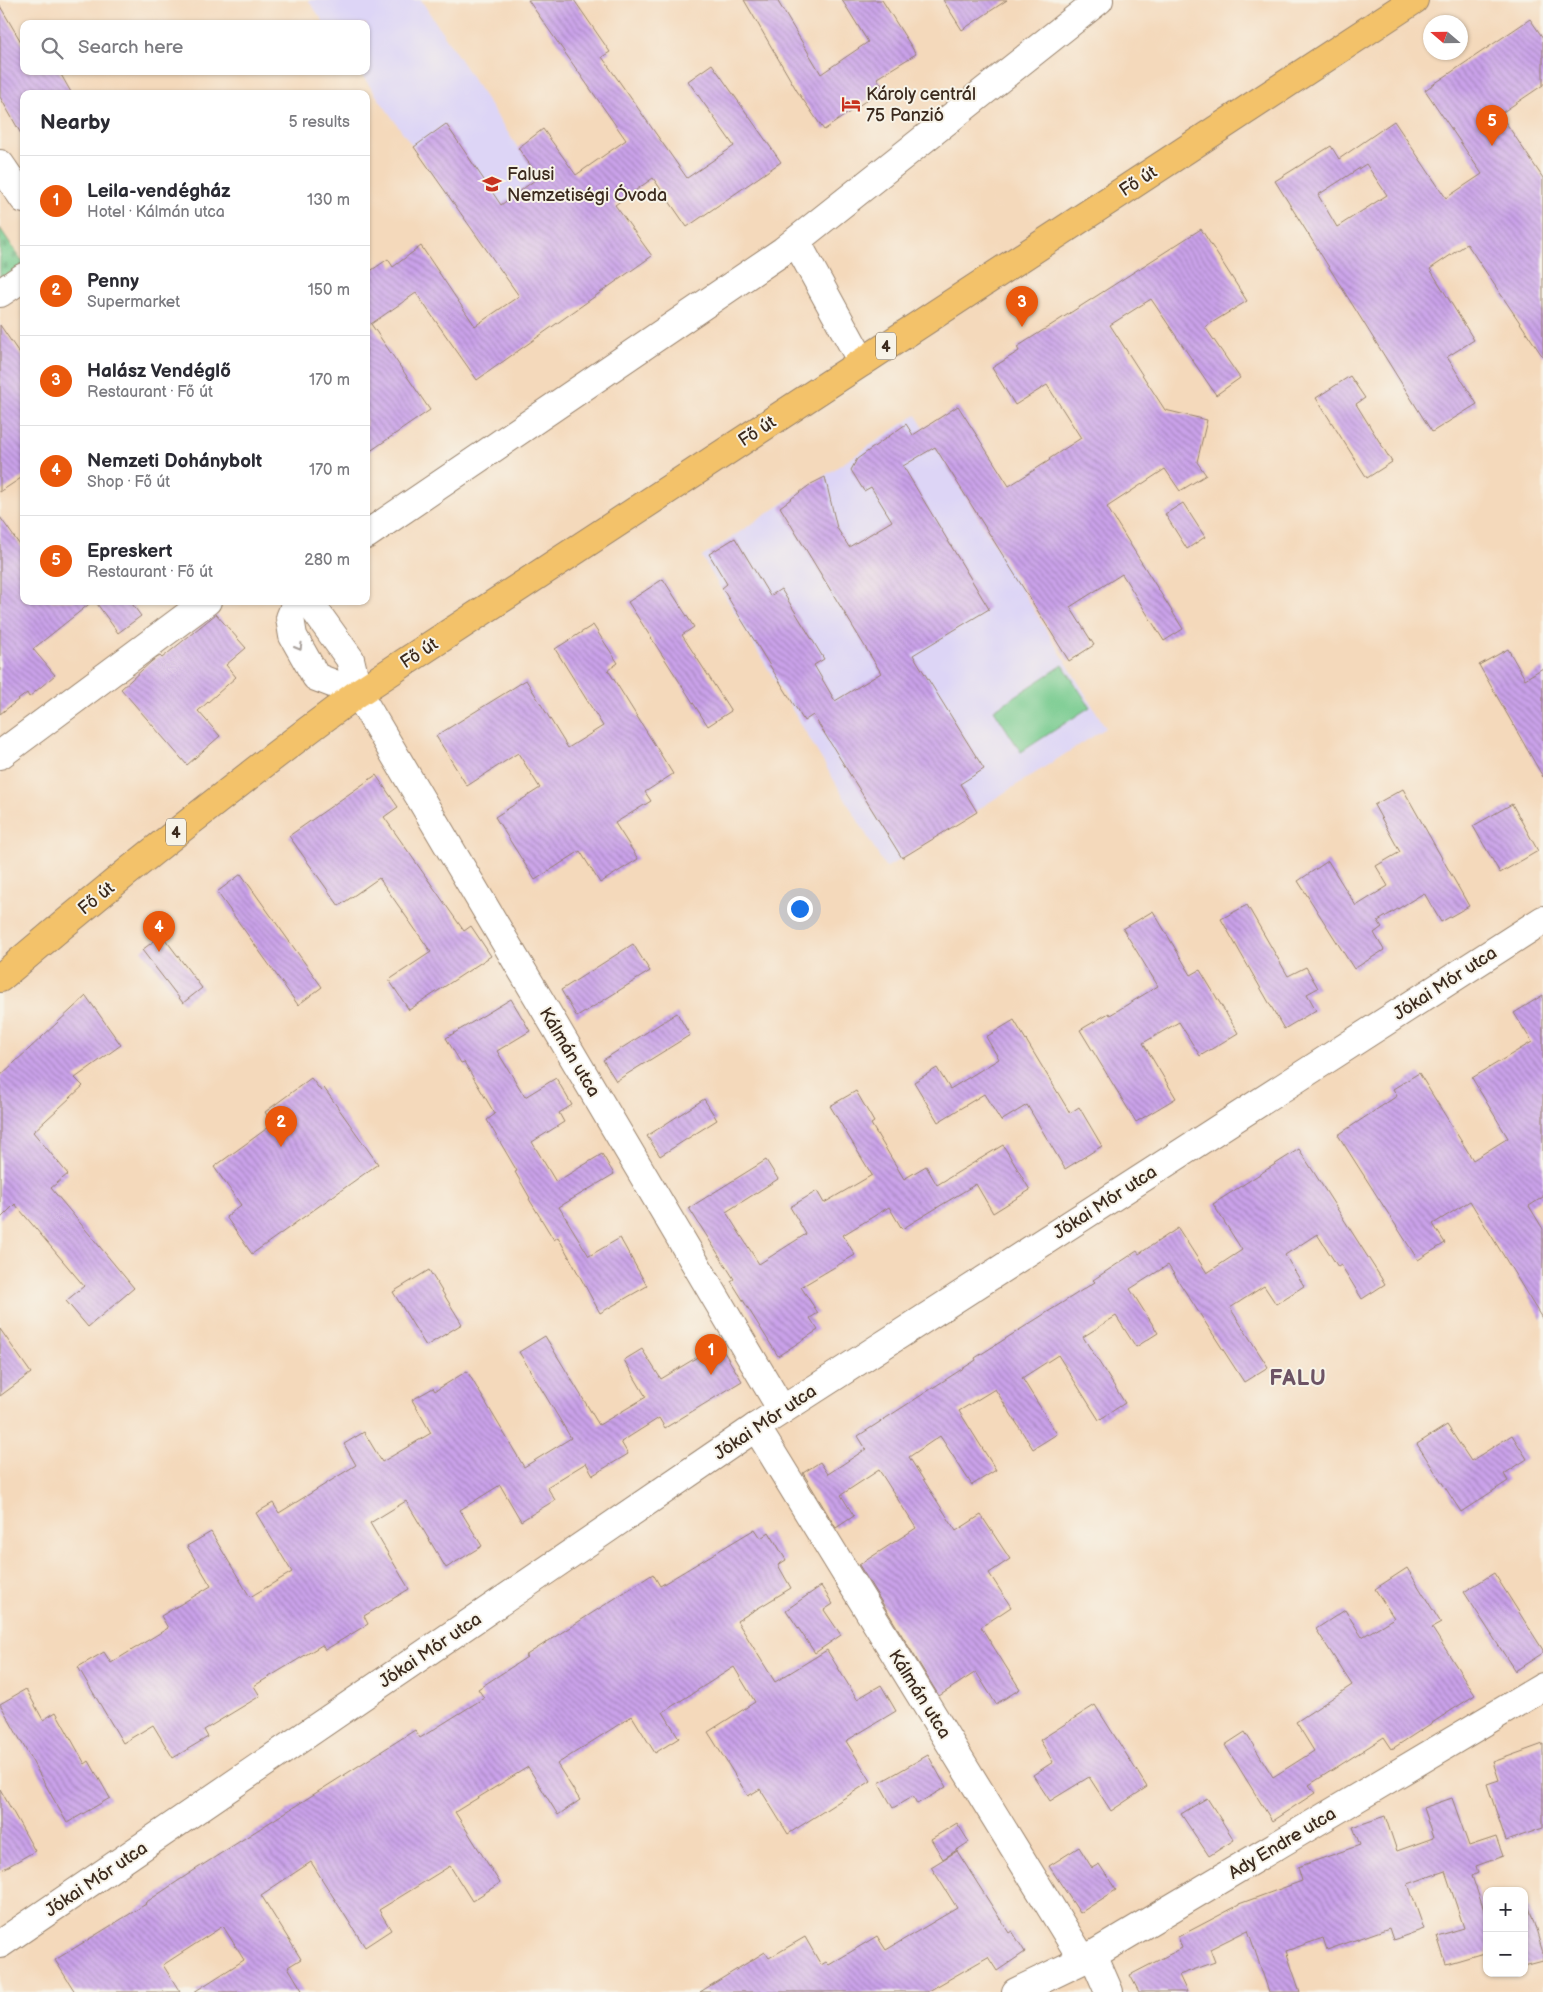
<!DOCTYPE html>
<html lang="en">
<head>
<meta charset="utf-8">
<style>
  body { margin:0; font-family:"Balsamiq Sans",sans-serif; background:#f2f2f3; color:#2b2b33 }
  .controls { position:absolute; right:15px; bottom:15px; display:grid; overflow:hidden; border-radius:10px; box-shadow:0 1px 4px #0004 }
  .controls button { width:45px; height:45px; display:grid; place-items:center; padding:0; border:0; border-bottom:1px solid #e1e1e2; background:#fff; color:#2b2b33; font:25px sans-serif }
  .compass { position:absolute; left:1423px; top:15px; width:45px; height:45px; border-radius:50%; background:#fff; box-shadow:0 1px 4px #0004; rotate:290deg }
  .you { position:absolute; left:799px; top:908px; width:18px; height:18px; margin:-12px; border:4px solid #fff; border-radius:50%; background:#1a73e8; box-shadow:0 0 0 8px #1a73e833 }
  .badge { display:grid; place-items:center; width:32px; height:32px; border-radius:50%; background:#ea580c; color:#fff; font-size:16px; font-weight:700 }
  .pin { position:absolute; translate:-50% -41px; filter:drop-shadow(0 1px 2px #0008) }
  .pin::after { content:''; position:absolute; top:26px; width:18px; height:15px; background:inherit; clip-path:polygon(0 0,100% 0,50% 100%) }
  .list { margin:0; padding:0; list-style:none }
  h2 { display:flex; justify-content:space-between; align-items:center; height:65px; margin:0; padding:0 20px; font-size:21px }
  h2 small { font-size:16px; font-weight:400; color:#7c7c81 }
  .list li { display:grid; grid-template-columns:32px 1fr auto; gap:15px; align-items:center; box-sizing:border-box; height:90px; padding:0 20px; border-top:1px solid #e1e1e2 }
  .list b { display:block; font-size:19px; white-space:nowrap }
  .list p { margin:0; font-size:16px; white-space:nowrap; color:#7c7c81 }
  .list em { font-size:16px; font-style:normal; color:#7c7c81 }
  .icon { flex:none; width:28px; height:28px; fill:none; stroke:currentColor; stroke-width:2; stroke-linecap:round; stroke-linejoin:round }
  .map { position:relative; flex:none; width:1543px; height:1992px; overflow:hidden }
  .search { position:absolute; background:#fff; box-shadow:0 1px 4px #0004; left:20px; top:20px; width:350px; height:55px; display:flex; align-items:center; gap:12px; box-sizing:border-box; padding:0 18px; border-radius:10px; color:#7c7c81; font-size:19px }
  .panel { position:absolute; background:#fff; box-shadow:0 1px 4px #0004; left:20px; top:90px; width:350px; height:515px; border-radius:10px }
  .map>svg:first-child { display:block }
  .built { fill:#ddd5f6 }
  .cemetery { fill:url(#cemetery-stones); stroke:#597a56 }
  .garden { fill:#77cb8f; stroke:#597a56 }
  .building { fill:url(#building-back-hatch); fill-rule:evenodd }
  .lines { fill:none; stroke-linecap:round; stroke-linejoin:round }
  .minor-casing { stroke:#98826c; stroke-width:30 }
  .major-casing { stroke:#98826c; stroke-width:30 }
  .minor { stroke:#fff; stroke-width:28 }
  .major { stroke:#f3c26a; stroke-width:28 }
  .oneway { stroke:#a79f9a }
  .labels { text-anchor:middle; stroke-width:4; stroke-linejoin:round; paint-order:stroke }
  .shield { fill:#f7f3e8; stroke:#73665b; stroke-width:1 }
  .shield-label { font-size:16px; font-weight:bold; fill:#3b2a1e }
  .poi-label { font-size:18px; fill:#3b2a1e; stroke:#f7f3e8; text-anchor:start }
  .street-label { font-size:18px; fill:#3b2a1e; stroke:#f7f3e8 }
  .district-label { font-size:22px; font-weight:bold; letter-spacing:1px; fill:#6d5465; stroke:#f7f3e8 }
</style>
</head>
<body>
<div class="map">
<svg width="1543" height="1992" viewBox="0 0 1543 1992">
  <defs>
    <pattern id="cemetery-stones" width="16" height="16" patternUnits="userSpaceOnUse" patternTransform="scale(1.25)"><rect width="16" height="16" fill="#77cb8f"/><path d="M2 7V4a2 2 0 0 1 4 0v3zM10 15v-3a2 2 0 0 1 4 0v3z" fill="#68ae7b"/></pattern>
    <pattern id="building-back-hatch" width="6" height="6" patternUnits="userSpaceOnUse" patternTransform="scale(1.25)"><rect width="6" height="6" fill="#caa2ea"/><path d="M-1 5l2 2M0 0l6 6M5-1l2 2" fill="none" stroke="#a584bd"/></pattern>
  </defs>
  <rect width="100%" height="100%" fill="#f7f3e8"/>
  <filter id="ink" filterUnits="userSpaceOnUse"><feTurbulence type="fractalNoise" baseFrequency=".02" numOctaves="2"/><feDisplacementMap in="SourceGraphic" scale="10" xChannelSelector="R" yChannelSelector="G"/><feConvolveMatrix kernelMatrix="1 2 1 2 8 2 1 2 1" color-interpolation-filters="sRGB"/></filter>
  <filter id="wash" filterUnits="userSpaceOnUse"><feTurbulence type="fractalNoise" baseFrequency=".0096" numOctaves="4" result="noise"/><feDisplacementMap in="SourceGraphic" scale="20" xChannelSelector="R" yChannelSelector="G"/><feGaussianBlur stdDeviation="1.12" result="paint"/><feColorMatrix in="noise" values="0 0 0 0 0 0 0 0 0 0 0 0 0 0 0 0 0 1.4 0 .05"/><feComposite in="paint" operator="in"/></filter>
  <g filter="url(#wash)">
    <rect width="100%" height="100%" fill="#f4d9bb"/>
    <!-- built -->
    <g class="built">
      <polygon points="308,0 421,0 518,148 615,282 544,331 359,71 366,71 366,24 325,24"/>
      <polygon points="916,415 1106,728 886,868 702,557"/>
    </g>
    <!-- cemetery -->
    <polygon class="cemetery" points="0,228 24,264 0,280"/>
    <!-- garden -->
    <polygon class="garden" points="1063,665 1090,707 1021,752 994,710"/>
    <g id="blocks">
      <!-- building -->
      <g class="building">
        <polygon points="528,0 574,0 610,52 602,57 687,178 734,146 688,81 712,64 781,162 687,227 653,178 615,205 652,256 477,380 416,293 371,324 430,410 366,454 366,274 388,259 393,267 421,246 475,326 519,296 414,147 446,124 501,205 539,177 518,148 543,129 576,175 626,140"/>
        <polygon points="744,0 777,0 821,74 868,42 842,0 882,0 916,54 877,78 884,88 824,130 797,91"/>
        <polygon points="943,0 1007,0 962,30"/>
        <polygon points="0,6 24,47 24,71 59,71 72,94 24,94 24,139 0,97"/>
        <path d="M1530,19L1543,38V85L1500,114L1543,178V357L1467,244L1430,269L1474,340L1447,357L1477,404L1432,432L1275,181L1331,146L1339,159L1394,121L1446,198L1482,174L1425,90ZM1366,164L1387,195L1337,227L1318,195Z"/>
        <polygon points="1201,229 1247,301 1205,327 1240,378 1216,395 1151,299 1110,325 1165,410 1207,420 1197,462 1206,475 1180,491 1165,469 1107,507 1183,629 1164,641 1122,574 1070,607 1094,645 1069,661 935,447 903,466 989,609 913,655 984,769 960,784 977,812 902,858 813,715 804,721 722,588 727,584 709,554 735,538 770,596 781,589 824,659 814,665 835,701 881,673 780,507 811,484 825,477 837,528 849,547 892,521 871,487 864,491 851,470 857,459 906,424 913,435 958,406 1009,486 1050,460 1049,459 1081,438 1047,385 1015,405 992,368 1019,351 1017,347"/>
        <polygon points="0,325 24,360 24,476 0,492"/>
        <polygon points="1350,376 1365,398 1356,404 1392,462 1367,478 1316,398"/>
        <polygon points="1183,503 1205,537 1187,549 1165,514"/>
        <polygon points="0,517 24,551 24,601 93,601 33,649 55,675 29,697 27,693 0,714"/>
        <polygon points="663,579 694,627 682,635 731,711 708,726 628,602"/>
        <polygon points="95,601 130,601 141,616 118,633"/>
        <polygon points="216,614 246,648 226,665 236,677 198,711 220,736 187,765 121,689 152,661 160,656 162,658"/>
        <polygon points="593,625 618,663 608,670 673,774 645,792 651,801 615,823 638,859 600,883 580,851 535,880 495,817 540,788 518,753 467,786 436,736 526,680 568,748 603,726 555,649"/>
        <polygon points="1508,649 1525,679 1543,668 1543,777 1479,665"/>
        <polygon points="376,775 398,807 384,817 464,931 471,926 491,956 409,1010 389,980 431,952 379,878 339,906 289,836"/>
        <polygon points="1403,789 1469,906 1441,922 1424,893 1378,921 1382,927 1374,933 1384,950 1354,969 1298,881 1328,861 1356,906 1388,886 1376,866 1400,852 1374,805"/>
        <polygon points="1512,804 1538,851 1500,873 1473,826"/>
        <polygon points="241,874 322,987 298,1005 217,892"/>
        <polygon points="1247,905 1288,976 1306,967 1318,988 1307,994 1316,1010 1284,1029 1221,919"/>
        <polygon points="1153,911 1191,975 1200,970 1238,1033 1200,1056 1179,1022 1143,1043 1176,1098 1136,1122 1080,1030 1109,1013 1110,1015 1158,986 1123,929"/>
        <polygon points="162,935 202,988 183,1003 142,950"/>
        <polygon points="633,944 650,971 577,1017 561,990"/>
        <polygon points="1543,995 1543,1197 1529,1206 1543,1229 1543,1320 1470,1201 1433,1224 1445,1243 1418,1260 1338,1135 1397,1096 1393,1089 1419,1073 1473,1160 1508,1138 1472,1078 1532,1042 1514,1013"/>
        <polygon points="86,996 121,1045 75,1078 83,1086 33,1132 68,1174 51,1188 134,1288 88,1327 66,1301 84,1286 15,1204 0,1219 0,1076"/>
        <polygon points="511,999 530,1031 497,1051 525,1097 556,1078 572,1105 559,1113 564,1122 532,1142 556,1182 602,1154 614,1174 559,1207 589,1256 620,1238 647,1286 600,1313 558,1237 554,1240 529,1199 530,1198 515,1172 517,1171 487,1120 495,1114 464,1062 461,1063 446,1038"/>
        <polygon points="677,1013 690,1035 616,1081 603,1060"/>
        <polygon points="1014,1020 1070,1113 1079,1107 1102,1146 1065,1169 1027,1105 1001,1121 984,1094 938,1122 914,1082 937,1068 950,1089 999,1059 986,1037"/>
        <polygon points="311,1078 321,1091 324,1088 378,1164 252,1254 226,1217 241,1205 214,1167 273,1124 265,1112"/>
        <polygon points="856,1091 874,1122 871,1124 904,1179 926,1166 937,1185 1003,1145 1030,1190 993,1213 976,1184 902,1229 889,1207 843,1235 855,1255 801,1287 818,1313 810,1318 818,1330 778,1356 731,1281 734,1279 689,1208 766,1160 778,1179 726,1212 759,1264 806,1234 790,1207 817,1191 824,1203 872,1175 830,1106"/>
        <polygon points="704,1099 717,1120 660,1156 647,1136"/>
        <polygon points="1299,1149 1385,1284 1362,1299 1341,1265 1338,1267 1317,1234 1285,1255 1304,1286 1276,1304 1264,1286 1230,1308 1268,1367 1244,1382 1168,1265 1130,1289 1158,1333 1136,1347 1116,1316 1083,1337 1125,1403 1099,1420 1058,1355 1022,1378 1057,1434 1033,1449 995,1389 959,1411 996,1470 972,1485 940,1436 909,1457 956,1531 981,1515 1010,1559 989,1573 1011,1607 981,1627 1020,1689 996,1704 976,1672 939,1696 859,1565 916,1528 879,1470 841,1495 854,1516 836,1528 803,1473 820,1462 828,1474 866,1449 858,1436 976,1360 975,1358 1095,1282 1093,1280 1137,1251 1139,1254 1178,1228 1207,1273 1242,1250 1213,1204"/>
        <polygon points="429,1270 462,1324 426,1346 393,1292"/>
        <polygon points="0,1329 31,1373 0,1396"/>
        <polygon points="545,1336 599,1425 646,1397 624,1360 642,1349 661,1379 719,1344 742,1381 665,1428 659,1418 621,1442 628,1454 593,1475 586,1463 547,1487 555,1500 521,1521 500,1485 460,1510 482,1546 446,1568 406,1501 370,1523 409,1589 364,1616 368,1624 325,1650 322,1645 254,1686 260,1696 204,1730 208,1737 173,1758 153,1725 123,1743 78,1667 104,1652 111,1663 168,1628 161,1616 211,1586 187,1546 211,1532 250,1597 292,1572 256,1513 273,1503 279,1513 356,1465 344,1444 364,1432 382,1462 431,1433 412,1400 433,1388 435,1391 467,1371 524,1467 571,1438 519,1352"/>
        <polygon points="1447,1425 1471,1461 1512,1435 1527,1459 1504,1474 1508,1481 1461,1512 1417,1444"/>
        <polygon points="755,1529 761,1538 769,1532 786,1560 778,1565 791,1588 737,1621 775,1682 827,1650 857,1699 881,1685 896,1711 846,1741 871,1781 788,1834 760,1789 748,1796 708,1732 755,1702 734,1667 663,1712 679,1738 655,1753 632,1716 557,1764 580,1800 558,1815 528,1767 455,1812 500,1883 472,1901 450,1866 379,1910 391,1930 365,1947 311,1862 261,1895 301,1959 288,1967 303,1992 194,1992 244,1960 223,1926 163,1965 180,1992 75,1992 55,1960 146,1904 145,1903 190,1873 415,1730 420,1738 484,1698 478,1689 527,1657 525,1656 653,1574 660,1586"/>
        <polygon points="1407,1568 1441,1623 1432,1628 1475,1695 1392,1749 1384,1737 1309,1785 1315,1793 1272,1821 1225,1745 1245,1732 1273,1777 1314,1751 1296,1722 1352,1685 1316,1629 1345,1610 1362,1637 1394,1618 1375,1589"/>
        <polygon points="1494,1573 1543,1650 1543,1653 1515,1671 1464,1592"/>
        <polygon points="821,1586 833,1604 824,1610 841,1635 815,1653 786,1610"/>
        <polygon points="26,1689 43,1720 56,1712 85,1764 89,1761 110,1798 67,1823 0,1704"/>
        <polygon points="1095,1705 1147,1787 1111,1811 1089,1777 1050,1801 1033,1775 1053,1762 1040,1740"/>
        <polygon points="1543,1744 1543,1828 1506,1841 1487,1784 1499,1780 1493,1762"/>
        <polygon points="928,1755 946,1787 917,1804 913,1796 893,1808 879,1783"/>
        <polygon points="0,1789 35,1851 0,1871"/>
        <polygon points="1207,1798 1234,1840 1209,1856 1181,1814"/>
        <polygon points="1452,1798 1469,1846 1496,1837 1503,1856 1476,1866 1478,1873 1472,1876 1487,1919 1487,1952 1446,1964 1437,1936 1464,1928 1445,1871 1408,1884 1424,1929 1393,1940 1389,1928 1327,1950 1323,1938 1286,1951 1300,1992 1269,1992 1248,1930 1210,1949 1215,1962 1179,1975 1187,1992 1139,1992 1130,1975 1182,1948 1178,1937 1239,1905 1239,1904 1302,1881 1298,1867 1360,1845 1353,1827 1385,1816 1397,1851 1433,1838 1423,1808"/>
        <polygon points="957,1823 969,1842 943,1859 931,1839"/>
        <polygon points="1079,1847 1092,1868 1099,1864 1116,1890 1080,1913 1049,1866"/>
        <polygon points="957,1851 1009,1933 1012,1931 1025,1952 997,1971 988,1957 927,1992 700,1992 765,1952 769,1958 805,1937 821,1965 826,1962 829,1965 877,1936 886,1950 957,1908 931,1867"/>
        <polygon points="1529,1907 1543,1953 1543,1961 1524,1966 1524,1908"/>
      </g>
    </g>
  </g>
  <g filter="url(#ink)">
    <use href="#blocks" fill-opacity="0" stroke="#98826c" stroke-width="1"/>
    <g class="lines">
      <!-- minor casing -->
      <g class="minor-casing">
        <g id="minor">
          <polyline points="0,164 24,199"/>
          <polyline points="796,241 862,362"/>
          <polyline points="0,293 24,277"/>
          <polyline points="366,535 783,251 1099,0"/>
          <polyline points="297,601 290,618 293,636 316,677 358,693"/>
          <polyline points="300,601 314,609 350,659 358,693 782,1410"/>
          <polyline points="0,755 207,601"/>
          <polyline points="756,1427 1083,1960"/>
          <polyline points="0,1944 756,1427 1543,920"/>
          <polyline points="1093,1955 1109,1992"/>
          <polyline points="1016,1992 1093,1955 1543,1687"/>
        </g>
      </g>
      <!-- major casing -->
      <g class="major-casing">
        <path id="major" d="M0,978C116,879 235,784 358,693L1414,0"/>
      </g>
      <!-- minor -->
      <use href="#minor" class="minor"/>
      <!-- major -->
      <use href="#major" class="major"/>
    </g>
    <!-- one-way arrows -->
    <defs><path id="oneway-chevron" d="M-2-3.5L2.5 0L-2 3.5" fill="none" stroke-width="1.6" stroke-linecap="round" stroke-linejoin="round" transform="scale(1.25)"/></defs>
    <use class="oneway" href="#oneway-chevron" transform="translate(299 647) rotate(60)"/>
  </g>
  <!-- icons -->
  <defs>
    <g id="hotel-bare" transform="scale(1.5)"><path d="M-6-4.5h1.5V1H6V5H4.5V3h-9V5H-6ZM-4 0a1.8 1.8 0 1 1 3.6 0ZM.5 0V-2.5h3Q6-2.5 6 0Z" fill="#c8321e" stroke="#f7f3e8" stroke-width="2.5" paint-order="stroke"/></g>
    <g id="school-bare" transform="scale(1.5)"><path d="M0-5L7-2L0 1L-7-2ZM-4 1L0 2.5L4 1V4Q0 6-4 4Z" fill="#c8321e" stroke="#f7f3e8" stroke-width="2.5" paint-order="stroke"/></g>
  </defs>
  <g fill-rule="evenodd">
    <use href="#hotel-bare" x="851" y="104"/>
    <use href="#school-bare" x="492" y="184"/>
  </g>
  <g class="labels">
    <!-- shield labels -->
    <g class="shield">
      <rect x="876" y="332.5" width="20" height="27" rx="4"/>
      <rect x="166" y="818.5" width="20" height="27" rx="4"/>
    </g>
    <g class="shield-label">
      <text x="886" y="352">4</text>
      <text x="176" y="838">4</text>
    </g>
    <!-- poi labels -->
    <g class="poi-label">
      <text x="866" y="100">Károly centrál<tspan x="866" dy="21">75 Panzió</tspan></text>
      <text x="507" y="180">Falusi<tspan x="507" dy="21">Nemzetiségi Óvoda</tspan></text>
    </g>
    <!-- street labels -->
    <g class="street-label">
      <text transform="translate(1138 181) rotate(-33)" y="6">Fő út</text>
      <text transform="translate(757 431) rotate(-33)" y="6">Fő út</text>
      <text transform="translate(419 653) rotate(-33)" y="6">Fő út</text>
      <text transform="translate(96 898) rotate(-39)" y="6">Fő út</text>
      <text transform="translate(1445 983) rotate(-33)" y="6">Jókai Mór utca</text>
      <text transform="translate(570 1052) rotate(59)" y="6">Kálmán utca</text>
      <text transform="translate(1105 1202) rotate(-33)" y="6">Jókai Mór utca</text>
      <text transform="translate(765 1422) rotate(-34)" y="6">Jókai Mór utca</text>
      <text transform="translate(430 1650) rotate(-34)" y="6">Jókai Mór utca</text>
      <text transform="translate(920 1694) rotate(58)" y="6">Kálmán utca</text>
      <text transform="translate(1282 1843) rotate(-31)" y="6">Ady Endre utca</text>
      <text transform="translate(96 1879) rotate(-34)" y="6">Jókai Mór utca</text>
    </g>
    <!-- district labels -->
    <g class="district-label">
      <text x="1298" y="1385">FALU</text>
    </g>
  </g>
</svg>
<div class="controls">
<button>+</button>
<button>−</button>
</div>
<svg class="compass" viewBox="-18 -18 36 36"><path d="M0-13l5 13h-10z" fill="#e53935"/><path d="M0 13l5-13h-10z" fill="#7c7c81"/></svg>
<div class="you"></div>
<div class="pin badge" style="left:711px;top:1375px">1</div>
<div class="pin badge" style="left:281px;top:1147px">2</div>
<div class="pin badge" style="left:1022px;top:327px">3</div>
<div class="pin badge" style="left:159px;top:952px">4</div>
<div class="pin badge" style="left:1492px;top:146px">5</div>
<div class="search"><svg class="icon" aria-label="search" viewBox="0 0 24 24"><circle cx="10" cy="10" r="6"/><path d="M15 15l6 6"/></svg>Search here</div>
<section class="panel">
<h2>Nearby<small>5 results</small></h2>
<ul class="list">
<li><span class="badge">1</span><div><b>Leila-vendégház</b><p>Hotel · Kálmán utca</p></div><em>130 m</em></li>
<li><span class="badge">2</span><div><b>Penny</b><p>Supermarket</p></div><em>150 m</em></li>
<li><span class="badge">3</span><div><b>Halász Vendéglő</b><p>Restaurant · Fő út</p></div><em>170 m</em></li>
<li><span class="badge">4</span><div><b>Nemzeti Dohánybolt</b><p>Shop · Fő út</p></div><em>170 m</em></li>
<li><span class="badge">5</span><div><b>Epreskert</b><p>Restaurant · Fő út</p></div><em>280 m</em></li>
</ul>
</section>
</div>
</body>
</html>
